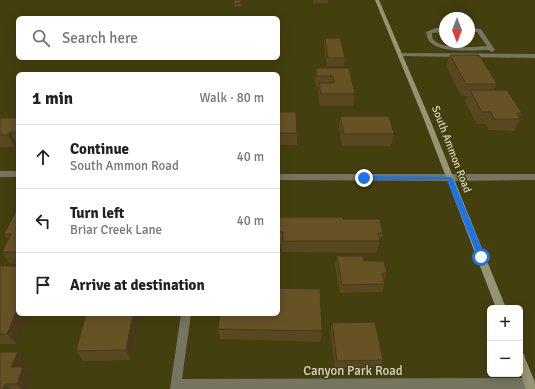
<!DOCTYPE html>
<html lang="en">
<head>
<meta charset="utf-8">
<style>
  body { margin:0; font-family:Signika,sans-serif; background:#f2f2f2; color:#202124 }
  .controls { position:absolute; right:12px; bottom:12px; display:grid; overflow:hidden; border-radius:6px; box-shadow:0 2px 10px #0003 }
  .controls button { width:36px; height:36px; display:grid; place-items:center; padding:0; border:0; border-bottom:1px solid #e0e0e0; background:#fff; color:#202124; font:20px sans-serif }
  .compass { position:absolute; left:439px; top:12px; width:36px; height:36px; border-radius:50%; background:#fff; box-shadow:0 2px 10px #0003; rotate:180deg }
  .stop { position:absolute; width:12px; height:12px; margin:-9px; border:3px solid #1a73e8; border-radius:50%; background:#fff }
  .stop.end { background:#1a73e8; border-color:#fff; box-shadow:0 1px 4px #0008 }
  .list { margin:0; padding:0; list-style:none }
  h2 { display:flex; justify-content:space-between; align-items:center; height:52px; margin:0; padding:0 16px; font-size:17px }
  h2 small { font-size:13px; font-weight:400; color:#757577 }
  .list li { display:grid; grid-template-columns:26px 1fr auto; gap:12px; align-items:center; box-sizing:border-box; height:64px; padding:0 16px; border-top:1px solid #e0e0e0 }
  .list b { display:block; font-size:15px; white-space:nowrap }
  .list p { margin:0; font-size:13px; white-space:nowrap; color:#757577 }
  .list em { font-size:13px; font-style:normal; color:#757577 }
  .icon { flex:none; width:22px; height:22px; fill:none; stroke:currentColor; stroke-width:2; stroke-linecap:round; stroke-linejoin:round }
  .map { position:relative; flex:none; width:535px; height:389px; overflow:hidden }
  .search { position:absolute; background:#fff; box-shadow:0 2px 10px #0003; left:16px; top:16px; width:264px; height:44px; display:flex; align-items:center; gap:10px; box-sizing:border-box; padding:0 14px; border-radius:6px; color:#757577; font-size:15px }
  .panel { position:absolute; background:#fff; box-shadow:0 2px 10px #0003; left:16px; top:72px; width:264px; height:244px; border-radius:6px }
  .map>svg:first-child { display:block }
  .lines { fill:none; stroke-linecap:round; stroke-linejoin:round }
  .lane { fill:#767561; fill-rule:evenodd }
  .street { fill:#767561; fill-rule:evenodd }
  .secondary { fill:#969474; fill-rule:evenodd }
  .wall { fill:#594721 }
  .shaded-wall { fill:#48391b }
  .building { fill:#675226; stroke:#48391b }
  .route { fill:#1a73e8 }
  .labels { text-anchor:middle; stroke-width:3; stroke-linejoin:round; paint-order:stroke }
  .street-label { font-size:11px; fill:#d6d5bc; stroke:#433f0e }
  .near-street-label { font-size:13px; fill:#d6d5bc; stroke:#433f0e }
</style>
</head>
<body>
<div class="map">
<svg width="535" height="389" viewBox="0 0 535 389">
  <rect width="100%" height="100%" fill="#433f0e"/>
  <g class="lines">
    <!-- lane -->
    <path class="lane" d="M436,28H445V32L432,33C432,35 432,38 433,39C440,50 475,47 487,46L477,32H469V28L481,29L495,50L492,52L489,50C473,50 440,54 429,41C427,38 427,35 426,32Z"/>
    <!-- street -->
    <g class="street">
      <polygon points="401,53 535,54 535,58 399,56 399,54"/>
      <rect x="0" y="171" width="18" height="6"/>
      <polygon points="278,174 535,174 535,180 449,181 278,180"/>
      <polygon points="181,314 191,314 182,379 530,378 534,380 535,383 534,388 531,389 170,389"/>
    </g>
    <!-- secondary -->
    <g class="secondary">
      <polygon points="375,0 379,0 429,117 506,308 496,308 423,117"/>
      <polygon points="520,353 524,354 525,358 535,382 535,389 526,389 520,372"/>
    </g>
  </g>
  <!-- wall -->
  <g class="wall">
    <rect x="234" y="0" width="7" height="7"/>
    <rect x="313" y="0" width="15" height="3"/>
    <polygon points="325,38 345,58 344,66 327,66 324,45"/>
    <polygon points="450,55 497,84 494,90 522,113 520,117 520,119 514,131 489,130 486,124 477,124 465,102 468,96 461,96 446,66"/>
    <polygon points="316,68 349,68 355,94 353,106 320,106 318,94 319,87 316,87 315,80"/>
    <polygon points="278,112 297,133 297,145 278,145"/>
    <polygon points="340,116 394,134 391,146 342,146 339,128"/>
    <polygon points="0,118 18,118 18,144 17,144 15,147 0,147"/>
    <polygon points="18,207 18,264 10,264 2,252 8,239 4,234"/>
    <polygon points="278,217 383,233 376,253 282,252 282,244 278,244"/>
    <polygon points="337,256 364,261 387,273 384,280 385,284 382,292 340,293 335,264"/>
    <polygon points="0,266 16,344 0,344"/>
    <polygon points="86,314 140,314 131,360 83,361 76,351"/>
    <polygon points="332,323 383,360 380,367 335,368 330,331"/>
    <polygon points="218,329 322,331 320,342 220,339"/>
    <polygon points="18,352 27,361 24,368 33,376 28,389 0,389"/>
  </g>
  <!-- shaded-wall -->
  <g class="shaded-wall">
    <polygon points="10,132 17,144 15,147 8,135"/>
    <polygon points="18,307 18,314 28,314 16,344 7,334"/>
    <polygon points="133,314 140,314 131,360 126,350"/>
    <polygon points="18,352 27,361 24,368 33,376 28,389 22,389 17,384 11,367"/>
    <polygon points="5,384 11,389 3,389"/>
  </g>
  <!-- building -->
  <g class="building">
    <rect x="234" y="0" width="7" height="3"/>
    <polygon points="325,38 340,38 345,58 328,58"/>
    <polygon points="450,55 479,55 497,84 466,84"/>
    <polygon points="316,68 349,68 355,94 321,94 319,83 334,83 333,76 317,76"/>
    <polygon points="470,90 507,90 522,113 517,113 520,119 494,119 491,112 482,112"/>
    <polygon points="278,112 296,112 297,133 278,133"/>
    <polygon points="340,116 389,116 394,134 344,134"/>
    <polygon points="0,118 18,118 18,132 10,132 8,135 0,135"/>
    <polygon points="18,207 18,252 2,252 11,234 4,234"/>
    <polygon points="278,217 343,217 343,219 380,219 383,233 378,233 380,241 283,241 283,232 278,232"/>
    <polygon points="337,256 363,256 364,261 384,261 387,273 382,273 385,284 342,285"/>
    <polygon points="0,266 18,266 18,307 7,334 0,334"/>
    <polygon points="278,288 320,289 322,331 218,329 220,314 278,314"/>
    <polygon points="86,314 133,314 126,350 76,351"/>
    <polygon points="375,322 383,360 337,361 332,323"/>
    <polygon points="0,352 18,352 11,367 23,367 17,384 5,384 3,389 0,389"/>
  </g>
  <!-- route -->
  <polygon class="route" points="362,176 452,177 485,257 484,259 479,259 478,257 447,180 364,180 361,178"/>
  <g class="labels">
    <!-- street labels -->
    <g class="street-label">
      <text transform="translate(452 149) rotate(69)" y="4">South Ammon Road</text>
    </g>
    <!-- near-street labels -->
    <g class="near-street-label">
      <text x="353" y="375">Canyon Park Road</text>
    </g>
  </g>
</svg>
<div class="controls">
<button>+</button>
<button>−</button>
</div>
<svg class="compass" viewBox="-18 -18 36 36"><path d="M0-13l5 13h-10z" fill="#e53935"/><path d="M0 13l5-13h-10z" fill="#757577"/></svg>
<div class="stop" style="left:481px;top:257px"></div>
<div class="stop end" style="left:364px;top:178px"></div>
<div class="search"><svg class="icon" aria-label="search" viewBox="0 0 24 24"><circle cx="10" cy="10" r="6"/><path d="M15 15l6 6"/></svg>Search here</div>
<section class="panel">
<h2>1 min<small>Walk · 80 m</small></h2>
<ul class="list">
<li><svg class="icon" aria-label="ahead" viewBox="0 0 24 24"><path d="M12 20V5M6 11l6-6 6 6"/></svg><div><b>Continue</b><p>South Ammon Road</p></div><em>40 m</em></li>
<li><svg class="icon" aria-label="left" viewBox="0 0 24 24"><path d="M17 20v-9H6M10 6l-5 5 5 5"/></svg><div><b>Turn left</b><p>Briar Creek Lane</p></div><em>40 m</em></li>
<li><svg class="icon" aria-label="arrive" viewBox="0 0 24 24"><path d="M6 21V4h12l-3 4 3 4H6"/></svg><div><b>Arrive at destination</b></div></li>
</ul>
</section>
</div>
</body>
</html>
